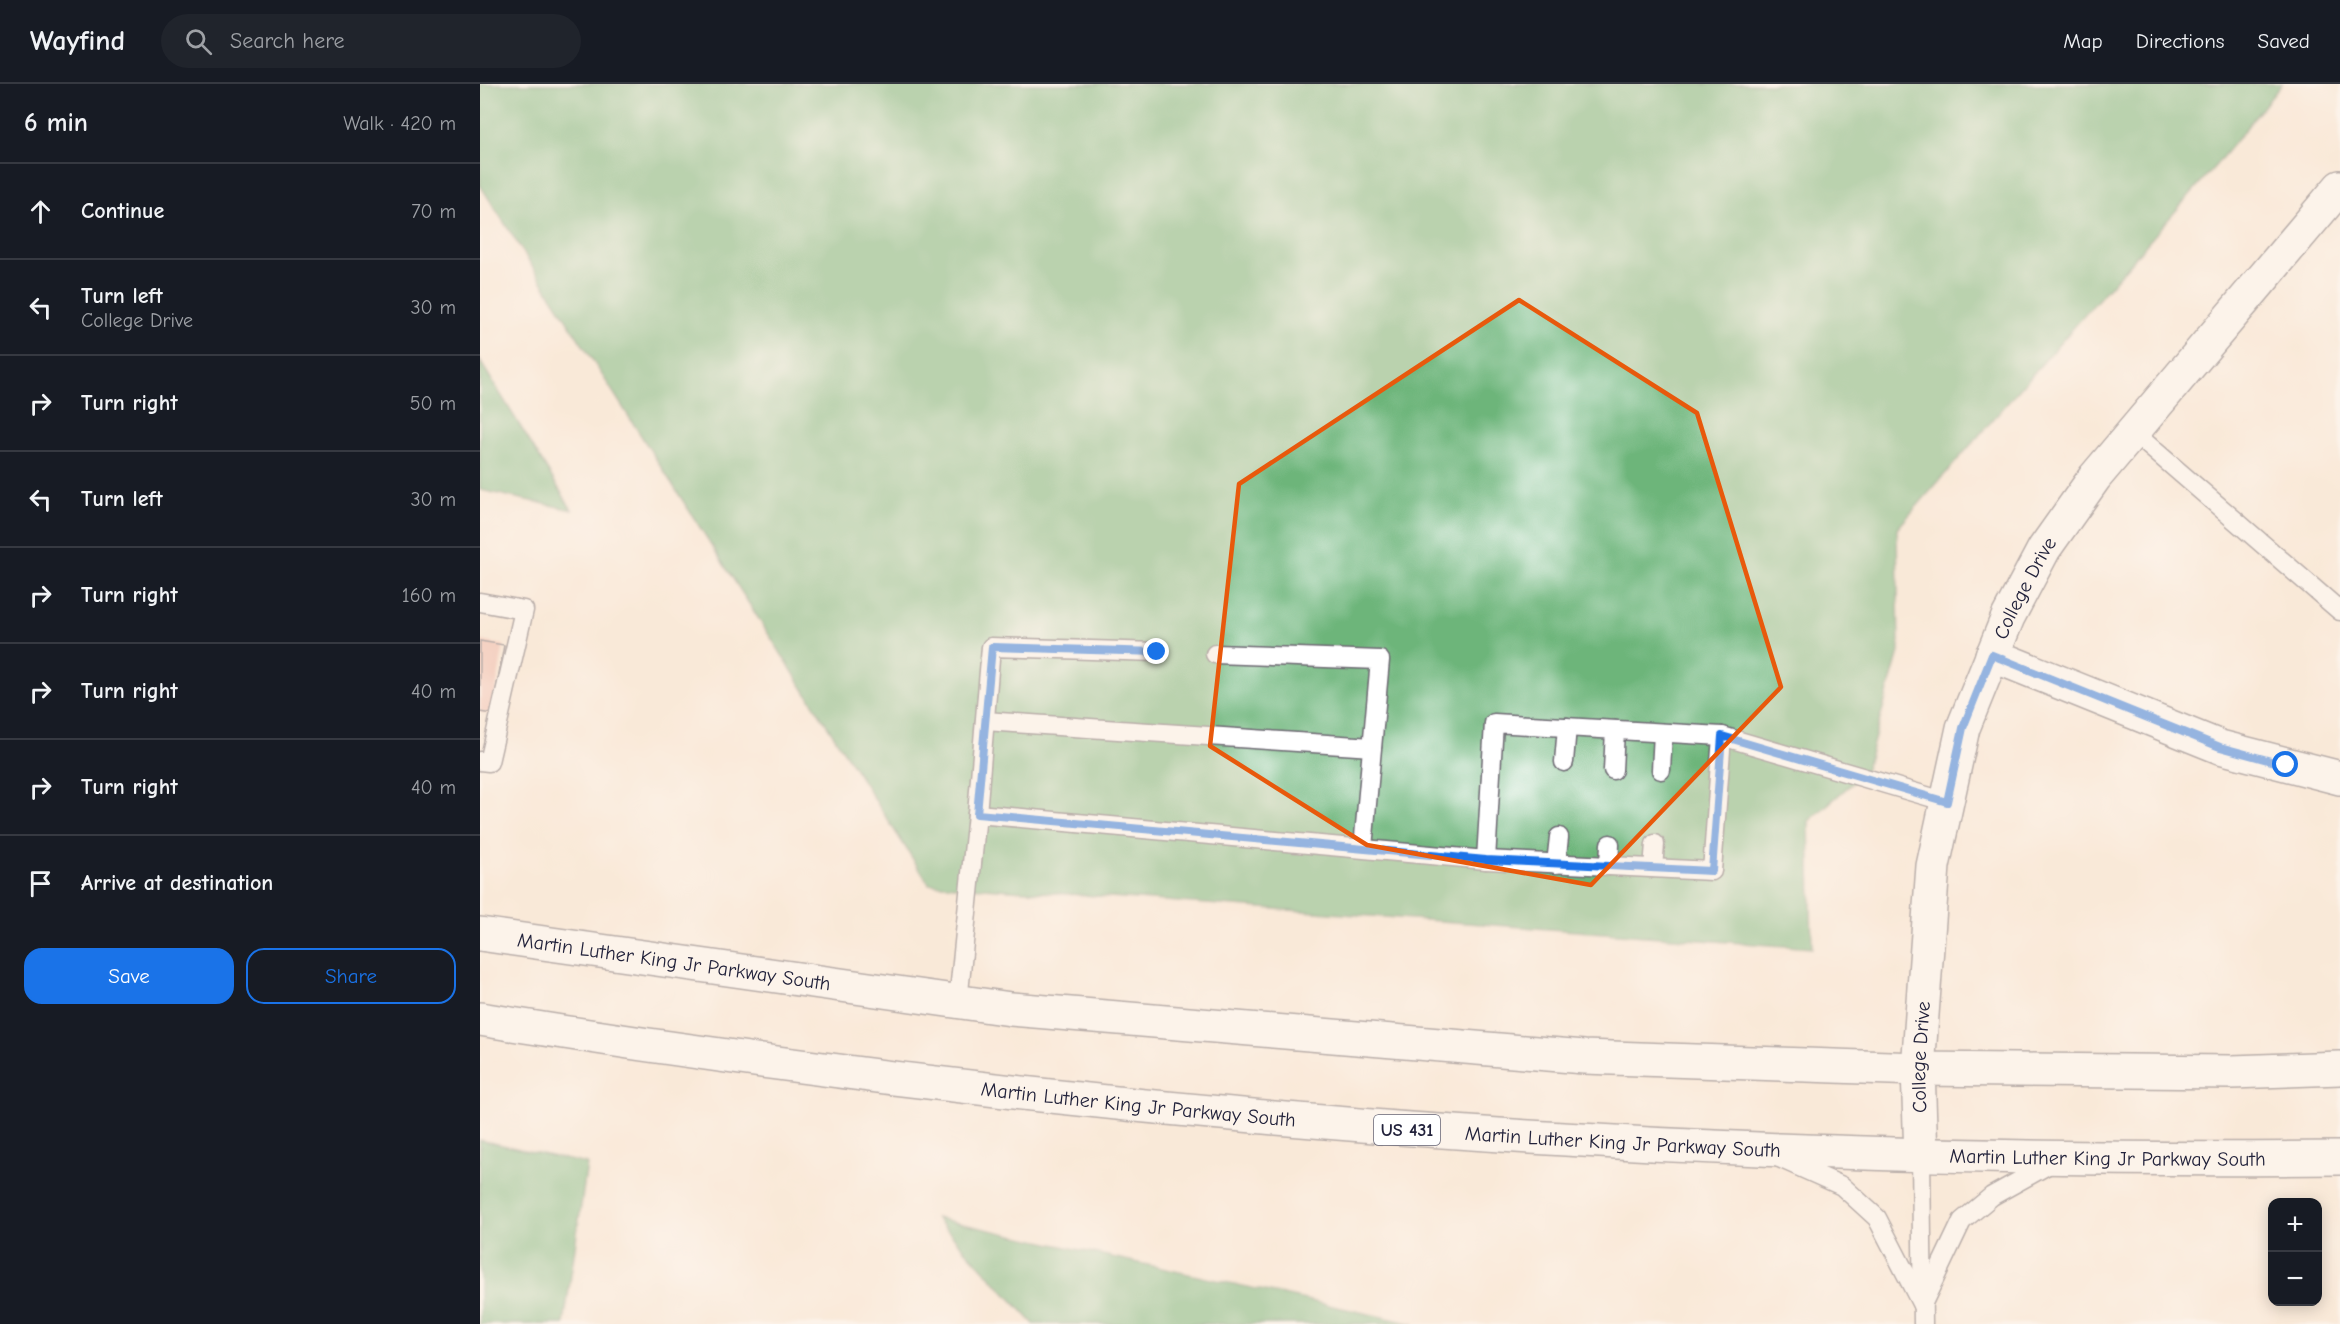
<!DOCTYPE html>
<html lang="en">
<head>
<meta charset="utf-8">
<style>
  body { margin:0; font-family:"Comic Neue",sans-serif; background:#20242c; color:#f1f3f6 }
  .controls { position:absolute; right:18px; bottom:18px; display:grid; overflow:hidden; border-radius:12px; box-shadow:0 3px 15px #0003 }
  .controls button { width:54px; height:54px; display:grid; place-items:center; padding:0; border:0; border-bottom:2px solid #363941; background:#171b24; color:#f1f3f6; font:30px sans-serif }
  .stop { position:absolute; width:18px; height:18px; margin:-14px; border:4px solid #1a73e8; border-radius:50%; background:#fff }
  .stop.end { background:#1a73e8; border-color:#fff; box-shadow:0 2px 6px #0008 }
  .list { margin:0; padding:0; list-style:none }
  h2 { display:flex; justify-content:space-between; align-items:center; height:78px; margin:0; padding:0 24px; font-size:26px }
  h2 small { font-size:20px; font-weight:400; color:#9ea1a6 }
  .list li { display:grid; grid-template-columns:39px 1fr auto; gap:18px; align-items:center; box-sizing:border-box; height:96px; padding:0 24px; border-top:2px solid #363941 }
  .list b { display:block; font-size:22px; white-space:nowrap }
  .list p { margin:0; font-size:20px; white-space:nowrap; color:#9ea1a6 }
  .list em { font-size:20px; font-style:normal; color:#9ea1a6 }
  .actions { display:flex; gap:12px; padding:18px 24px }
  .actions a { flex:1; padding:14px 0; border:2px solid #1a73e8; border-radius:18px; text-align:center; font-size:21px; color:#1a73e8 }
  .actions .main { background:#1a73e8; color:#fff }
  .icon { flex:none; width:33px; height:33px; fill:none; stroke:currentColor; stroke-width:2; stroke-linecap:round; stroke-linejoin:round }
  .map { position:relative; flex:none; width:1860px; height:1240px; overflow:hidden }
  header { display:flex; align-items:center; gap:36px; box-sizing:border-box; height:84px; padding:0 30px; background:#171b24; border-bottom:2px solid #363941 }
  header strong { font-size:28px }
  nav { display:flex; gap:33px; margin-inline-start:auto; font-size:21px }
  .search { width:420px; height:54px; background:#20242c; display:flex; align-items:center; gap:15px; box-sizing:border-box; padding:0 21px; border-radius:33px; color:#9ea1a6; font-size:22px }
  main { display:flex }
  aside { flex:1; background:#171b24 }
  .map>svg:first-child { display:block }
  .forest { fill:#6db57a; stroke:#486c5a; stroke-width:1.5 }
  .building { fill:#eeb4a6 }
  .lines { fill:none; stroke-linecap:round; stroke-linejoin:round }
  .lane-casing { stroke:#6d6872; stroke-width:21 }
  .street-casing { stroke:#6d6872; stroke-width:36 }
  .highway-casing { stroke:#6d6872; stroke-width:36 }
  .lane { stroke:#fff; stroke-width:18 }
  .street { stroke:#fff; stroke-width:33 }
  .highway { stroke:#fff; stroke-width:33 }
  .route { stroke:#1a73e8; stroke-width:8 }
  .marked { fill:none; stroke:#e8590c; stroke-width:4.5; stroke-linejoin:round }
  .labels { text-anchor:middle; stroke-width:6; stroke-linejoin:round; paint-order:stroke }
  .shield { fill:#fff; stroke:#646476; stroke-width:1.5 }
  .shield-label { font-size:18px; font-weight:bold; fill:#22223b }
  .street-label { font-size:20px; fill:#22223b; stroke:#fff }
</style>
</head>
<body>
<header>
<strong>Wayfind</strong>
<div class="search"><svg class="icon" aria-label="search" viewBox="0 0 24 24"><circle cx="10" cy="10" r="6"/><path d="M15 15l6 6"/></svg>Search here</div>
<nav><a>Map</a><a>Directions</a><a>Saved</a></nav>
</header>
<main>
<aside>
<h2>6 min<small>Walk · 420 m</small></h2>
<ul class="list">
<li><svg class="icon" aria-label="ahead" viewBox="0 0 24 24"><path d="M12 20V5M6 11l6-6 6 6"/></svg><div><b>Continue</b></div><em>70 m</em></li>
<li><svg class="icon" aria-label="left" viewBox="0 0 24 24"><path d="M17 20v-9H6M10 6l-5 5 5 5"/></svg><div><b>Turn left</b><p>College Drive</p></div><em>30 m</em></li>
<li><svg class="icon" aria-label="right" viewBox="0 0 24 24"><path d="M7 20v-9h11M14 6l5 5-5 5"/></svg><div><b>Turn right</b></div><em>50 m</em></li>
<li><svg class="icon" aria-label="left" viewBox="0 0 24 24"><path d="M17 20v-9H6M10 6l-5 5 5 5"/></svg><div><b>Turn left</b></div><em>30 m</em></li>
<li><svg class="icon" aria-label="right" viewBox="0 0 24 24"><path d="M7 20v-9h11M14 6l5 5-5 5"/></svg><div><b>Turn right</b></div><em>160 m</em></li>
<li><svg class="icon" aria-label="right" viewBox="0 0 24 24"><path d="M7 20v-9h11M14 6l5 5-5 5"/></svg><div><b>Turn right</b></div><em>40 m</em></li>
<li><svg class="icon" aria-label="right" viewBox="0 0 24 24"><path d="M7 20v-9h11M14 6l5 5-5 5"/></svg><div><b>Turn right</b></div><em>40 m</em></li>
<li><svg class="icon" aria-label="arrive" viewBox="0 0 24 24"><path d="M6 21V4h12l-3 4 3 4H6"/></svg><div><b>Arrive at destination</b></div></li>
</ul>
<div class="actions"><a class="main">Save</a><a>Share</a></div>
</aside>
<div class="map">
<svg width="1860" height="1240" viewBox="0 0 1860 1240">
  <rect width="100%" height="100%" fill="#fff"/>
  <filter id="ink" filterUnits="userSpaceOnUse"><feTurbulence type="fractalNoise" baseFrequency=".0167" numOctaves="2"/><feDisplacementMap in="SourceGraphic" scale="12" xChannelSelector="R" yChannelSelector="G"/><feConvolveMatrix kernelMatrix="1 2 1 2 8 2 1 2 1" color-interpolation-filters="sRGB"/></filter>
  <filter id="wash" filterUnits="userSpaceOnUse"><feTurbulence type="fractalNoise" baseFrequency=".008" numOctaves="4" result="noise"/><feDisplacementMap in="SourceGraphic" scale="24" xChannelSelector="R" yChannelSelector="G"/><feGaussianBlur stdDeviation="1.35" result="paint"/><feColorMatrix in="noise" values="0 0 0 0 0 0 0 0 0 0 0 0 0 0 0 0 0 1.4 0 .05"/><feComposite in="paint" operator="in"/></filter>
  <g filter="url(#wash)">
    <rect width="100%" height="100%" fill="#f9e9d8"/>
    <!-- forest -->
    <g class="forest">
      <polygon points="0,0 1802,0 1736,81 1417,445 1419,568 1385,688 1329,737 1332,864 449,800 0,101"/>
      <polygon points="0,277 92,426 0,406"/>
      <polygon points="0,1056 107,1080 84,1240 0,1240"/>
      <polygon points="456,1134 934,1240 554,1240"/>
    </g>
    <g id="blocks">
      <!-- building -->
      <polygon class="building" points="0,557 24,561 12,630 0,628"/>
    </g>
  </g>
  <g filter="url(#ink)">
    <use href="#blocks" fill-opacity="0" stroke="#6d6872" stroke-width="1.5"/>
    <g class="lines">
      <!-- lane casing -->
      <g class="lane-casing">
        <g id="lane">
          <polyline points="1653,348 1860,527"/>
          <polyline points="0,518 44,526 9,678 0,677"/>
          <polyline points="735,570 900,576 883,764"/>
          <polyline points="505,637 892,663"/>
          <polyline points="1084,678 1087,643"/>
          <polyline points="1133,686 1135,646"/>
          <polyline points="1181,686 1183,649"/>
          <polyline points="497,730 511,563 677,568"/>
          <polyline points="1006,776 1232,787 1242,652"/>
          <polyline points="1076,780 1079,753"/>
          <polyline points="1129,782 1130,760"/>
          <polyline points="1173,784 1175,760"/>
          <polyline points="478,918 497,730 1006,776 1014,639 1242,652 1467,718"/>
          <polyline points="1441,1072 1443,1240"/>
          <polyline points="1297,1073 1362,1102 1397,1134 1442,1221"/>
          <polyline points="1442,1221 1482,1137 1512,1112 1573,1078"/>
        </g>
      </g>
      <!-- street casing -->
      <g class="street-casing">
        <g id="street">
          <polyline points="1512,571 1740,663 1860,694"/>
          <path id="s1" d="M1441,1072L1438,985L1453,782L1483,644L1528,533L1564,465L1615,393L1860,103"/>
        </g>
      </g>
      <!-- highway casing -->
      <g class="highway-casing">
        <g id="highway">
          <path id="s2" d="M0,850L531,925L1104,973L1438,985L1752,988L1860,984"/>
          <path id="s3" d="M0,935C615,1035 1237,1081 1860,1074"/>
        </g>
      </g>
      <!-- lane -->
      <use href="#lane" class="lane"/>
      <!-- street -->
      <use href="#street" class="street"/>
      <!-- highway -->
      <use href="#highway" class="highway"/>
    </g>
  </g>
  <g class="lines" filter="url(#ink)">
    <!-- route -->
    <polyline class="route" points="677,568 512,563 497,730 1006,776 1232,787 1242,652 1467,718 1483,644 1512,571 1740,663 1806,681"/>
  </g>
  <!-- marked area -->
  <path d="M0 0H1860V1240H0ZM1039,216L1217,329L1301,603L1111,801L887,761L730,662L759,400Z" fill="#f9e9d8" fill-opacity=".55" fill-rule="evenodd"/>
  <path class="marked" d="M1039,216L1217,329L1301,603L1111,801L887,761L730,662L759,400Z"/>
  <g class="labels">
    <!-- shield labels -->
    <rect class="shield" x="894" y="1031" width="66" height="30" rx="4.5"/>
    <g class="shield-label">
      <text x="927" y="1052">US 431</text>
    </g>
    <!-- street labels -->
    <g class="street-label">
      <text dy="7" stroke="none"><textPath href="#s1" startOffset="585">College Drive</textPath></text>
      <text dy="7" stroke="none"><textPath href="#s2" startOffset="196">Martin Luther King Jr Parkway South</textPath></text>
      <text dy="7" stroke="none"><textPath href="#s1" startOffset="99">College Drive</textPath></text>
      <text dy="7" stroke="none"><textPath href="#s3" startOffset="664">Martin Luther King Jr Parkway South</textPath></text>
      <text dy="7" stroke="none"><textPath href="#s3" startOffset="1150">Martin Luther King Jr Parkway South</textPath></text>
      <text dy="7" stroke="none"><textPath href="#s3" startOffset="1635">Martin Luther King Jr Parkway South</textPath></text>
    </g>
  </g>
</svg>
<div class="controls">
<button>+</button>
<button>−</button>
</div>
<div class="stop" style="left:1806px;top:681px"></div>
<div class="stop end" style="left:677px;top:568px"></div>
</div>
</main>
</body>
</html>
